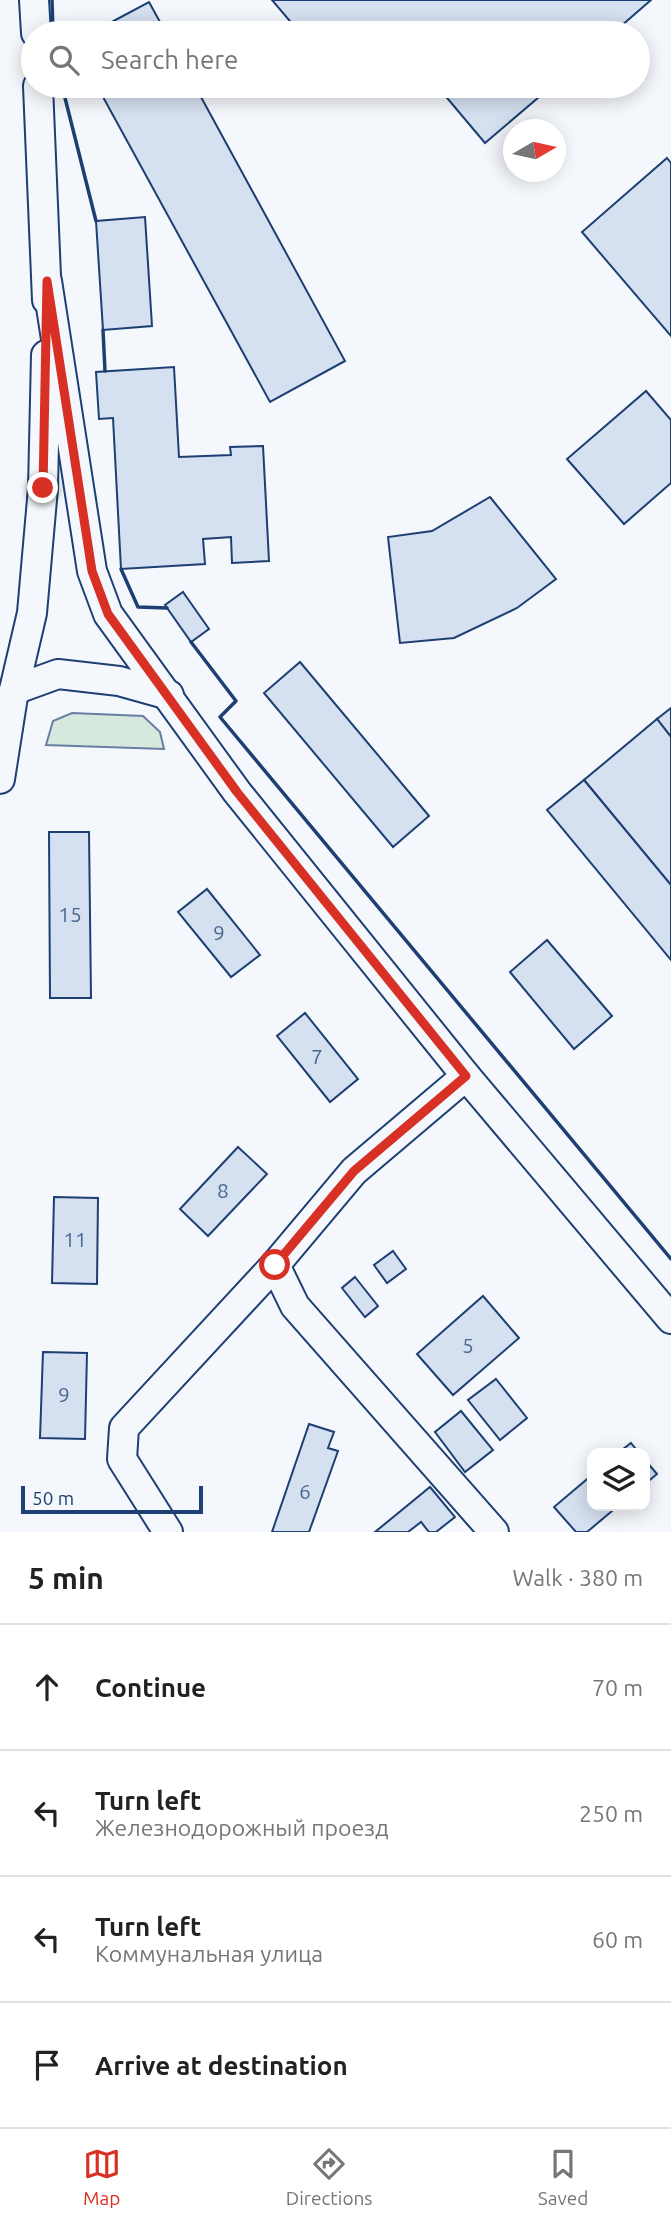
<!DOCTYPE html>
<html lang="en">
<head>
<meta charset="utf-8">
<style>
  body { margin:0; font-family:Ubuntu,sans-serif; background:#f2f2f2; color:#222 }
  .controls { position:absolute; right:21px; bottom:21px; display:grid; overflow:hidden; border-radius:14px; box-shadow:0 4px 18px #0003 }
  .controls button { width:63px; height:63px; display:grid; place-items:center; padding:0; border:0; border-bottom:2px solid #e0e0e0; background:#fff; color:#222; font:35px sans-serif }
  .compass { position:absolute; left:503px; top:119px; width:63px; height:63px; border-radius:50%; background:#fff; box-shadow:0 4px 18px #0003; rotate:81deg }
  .scale { position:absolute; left:21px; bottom:18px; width:182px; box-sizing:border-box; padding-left:7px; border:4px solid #1d3f73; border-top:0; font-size:19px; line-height:24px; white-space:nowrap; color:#1d3f73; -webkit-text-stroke:5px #f4f7fb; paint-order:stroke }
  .stop { position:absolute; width:21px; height:21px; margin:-16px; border:5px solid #d93025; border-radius:50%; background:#fff }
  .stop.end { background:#d93025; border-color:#fff; box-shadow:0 2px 7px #0008 }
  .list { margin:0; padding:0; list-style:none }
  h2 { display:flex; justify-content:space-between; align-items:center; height:91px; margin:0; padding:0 28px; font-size:30px }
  h2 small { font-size:23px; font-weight:400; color:#767676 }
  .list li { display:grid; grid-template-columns:46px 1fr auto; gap:21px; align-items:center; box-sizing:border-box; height:126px; padding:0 28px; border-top:2px solid #e0e0e0 }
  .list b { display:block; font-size:26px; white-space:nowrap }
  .list p { margin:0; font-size:23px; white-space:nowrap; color:#767676 }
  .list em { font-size:23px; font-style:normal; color:#767676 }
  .icon { flex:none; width:38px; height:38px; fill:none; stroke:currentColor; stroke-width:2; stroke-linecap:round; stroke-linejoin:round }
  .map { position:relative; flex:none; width:671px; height:1532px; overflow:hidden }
  .search { position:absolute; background:#fff; box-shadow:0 4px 18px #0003; left:21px; right:21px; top:21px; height:77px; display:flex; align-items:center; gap:18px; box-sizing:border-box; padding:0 24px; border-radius:38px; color:#767676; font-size:26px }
  .sheet { height:595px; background:#fff }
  nav { display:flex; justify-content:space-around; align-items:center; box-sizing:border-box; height:98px; border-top:2px solid #e0e0e0; background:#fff; font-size:19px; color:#767676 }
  nav a { display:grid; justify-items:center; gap:4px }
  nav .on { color:#d93025 }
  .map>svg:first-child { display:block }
  .green { fill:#d7e8df; stroke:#687fa3; stroke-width:2 }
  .building { fill:#d5e0f0; stroke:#1d3f73; stroke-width:2 }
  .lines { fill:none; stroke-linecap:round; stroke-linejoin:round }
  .minor-casing { stroke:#1d3f73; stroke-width:32 }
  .minor { stroke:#f4f7fb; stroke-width:28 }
  .wall { stroke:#1d3f73; stroke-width:3.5 }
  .route { stroke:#d93025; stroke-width:9 }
  .labels { text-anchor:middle; stroke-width:5; stroke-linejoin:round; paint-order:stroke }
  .number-label { font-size:21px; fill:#4b6792 }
</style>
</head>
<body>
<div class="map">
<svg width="671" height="1532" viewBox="0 0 671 1532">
  <rect width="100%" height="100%" fill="#f4f7fb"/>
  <!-- green -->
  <polygon class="green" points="72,713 143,716 160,732 164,749 46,745 53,721"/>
  <!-- building -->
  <g class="building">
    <polygon points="272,0 651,0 613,33 392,33 385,25 375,33 300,33"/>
    <polygon points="149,2 166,33 91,33"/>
    <polygon points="97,86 195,86 345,361 270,402"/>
    <polygon points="437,86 552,86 485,143"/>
    <polygon points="667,158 671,163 671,336 582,232"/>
    <polygon points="145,217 152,326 103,330 96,221"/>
    <polygon points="174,367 179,457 231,455 230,447 263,446 269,561 232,563 231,537 203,539 205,564 121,569 113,418 99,419 96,372"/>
    <polygon points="646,391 671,420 671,483 624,524 567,459"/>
    <polygon points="490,497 556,579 517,608 454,638 400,643 388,537 432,531"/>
    <polygon points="183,592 209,629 191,642 165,605"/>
    <polygon points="300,662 429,816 393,847 264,693"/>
    <polygon points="671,708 671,737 657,719"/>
    <polygon points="657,719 671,737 671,885 584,780"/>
    <polygon points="584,780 671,885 671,960 547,810"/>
    <polygon points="49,832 89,832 91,998 50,998"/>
    <polygon points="207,889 260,955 231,977 178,912"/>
    <polygon points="547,940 612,1016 574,1049 510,972"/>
    <polygon points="305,1013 358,1079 330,1102 277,1036"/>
    <polygon points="238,1147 267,1174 208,1236 180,1209"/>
    <polygon points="54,1197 98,1198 97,1284 52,1283"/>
    <polygon points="393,1251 406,1269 387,1283 374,1265"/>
    <polygon points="355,1277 378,1306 365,1317 342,1288"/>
    <polygon points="483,1296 519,1338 453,1395 417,1354"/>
    <polygon points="43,1352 87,1353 85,1439 40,1438"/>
    <polygon points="496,1379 527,1418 500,1440 468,1400"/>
    <polygon points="461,1411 493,1450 465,1472 435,1432"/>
    <polygon points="309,1424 334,1432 328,1448 338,1451 309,1532 272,1532"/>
    <polygon points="631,1443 639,1453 618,1453"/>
    <polygon points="645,1460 657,1474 645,1484"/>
    <polygon points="592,1475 592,1506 618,1506 587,1532 576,1532 554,1507"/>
    <polygon points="430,1487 455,1517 436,1532 429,1532 421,1522 408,1532 375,1532"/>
  </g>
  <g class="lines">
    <!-- minor casing -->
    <g class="minor-casing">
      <g id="minor">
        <polyline points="34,0 36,33"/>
        <polyline points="38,86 47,300"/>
        <polyline points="47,281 92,571 108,614 237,792 466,1076 671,1319"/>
        <polyline points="14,690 58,674 119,681 169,695"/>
        <polyline points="0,779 14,690 32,613 43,488 46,355"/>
        <polyline points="275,1265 295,1306 494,1532"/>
        <polyline points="168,1532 122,1459 124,1428 275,1265 354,1171 466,1076"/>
      </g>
    </g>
    <!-- minor -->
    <use href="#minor" class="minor"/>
    <!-- wall -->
    <g class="wall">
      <polyline points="52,0 53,33"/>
      <polyline points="62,86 96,221"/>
      <polyline points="103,330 105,371"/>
      <polyline points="121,569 138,607 167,608"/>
      <polyline points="191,642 236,701 220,717 671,1259"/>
    </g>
  </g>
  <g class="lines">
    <!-- route -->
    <polyline class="route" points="43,488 47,281 92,571 108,614 237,792 466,1076 354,1171 275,1265"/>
  </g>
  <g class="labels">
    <!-- number labels -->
    <g class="number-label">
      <text x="70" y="922">15</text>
      <text x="219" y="940">9</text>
      <text x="317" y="1064">7</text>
      <text x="223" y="1198">8</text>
      <text x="75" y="1247">11</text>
      <text x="468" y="1353">5</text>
      <text x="64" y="1402">9</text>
      <text x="305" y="1499">6</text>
    </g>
  </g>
</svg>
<div class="controls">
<button><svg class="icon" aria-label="layers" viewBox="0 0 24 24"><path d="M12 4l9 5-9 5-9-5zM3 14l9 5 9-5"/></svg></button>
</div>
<svg class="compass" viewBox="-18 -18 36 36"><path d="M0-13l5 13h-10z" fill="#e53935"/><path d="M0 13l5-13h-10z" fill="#767676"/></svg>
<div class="scale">50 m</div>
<div class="stop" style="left:275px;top:1265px"></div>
<div class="stop end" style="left:43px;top:488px"></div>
<div class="search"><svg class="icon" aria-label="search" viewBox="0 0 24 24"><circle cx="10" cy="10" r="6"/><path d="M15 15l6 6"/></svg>Search here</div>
</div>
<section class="sheet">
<h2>5 min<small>Walk · 380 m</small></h2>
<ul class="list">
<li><svg class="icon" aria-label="ahead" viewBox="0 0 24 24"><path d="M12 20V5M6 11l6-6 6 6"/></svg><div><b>Continue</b></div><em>70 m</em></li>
<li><svg class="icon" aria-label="left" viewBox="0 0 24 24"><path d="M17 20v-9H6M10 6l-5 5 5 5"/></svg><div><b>Turn left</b><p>Железнодорожный проезд</p></div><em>250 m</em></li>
<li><svg class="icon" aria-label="left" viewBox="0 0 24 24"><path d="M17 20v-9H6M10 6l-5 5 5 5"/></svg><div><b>Turn left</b><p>Коммунальная улица</p></div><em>60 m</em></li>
<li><svg class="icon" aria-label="arrive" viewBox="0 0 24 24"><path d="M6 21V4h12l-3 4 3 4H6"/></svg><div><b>Arrive at destination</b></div></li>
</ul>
</section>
<nav>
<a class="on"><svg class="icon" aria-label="map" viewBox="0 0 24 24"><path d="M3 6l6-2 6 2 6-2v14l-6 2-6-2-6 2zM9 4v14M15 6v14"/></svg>Map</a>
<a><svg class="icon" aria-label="directions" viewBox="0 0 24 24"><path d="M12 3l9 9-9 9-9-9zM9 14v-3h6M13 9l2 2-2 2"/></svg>Directions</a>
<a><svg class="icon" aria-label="saved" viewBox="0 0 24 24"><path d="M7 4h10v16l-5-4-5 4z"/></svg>Saved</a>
</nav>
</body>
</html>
